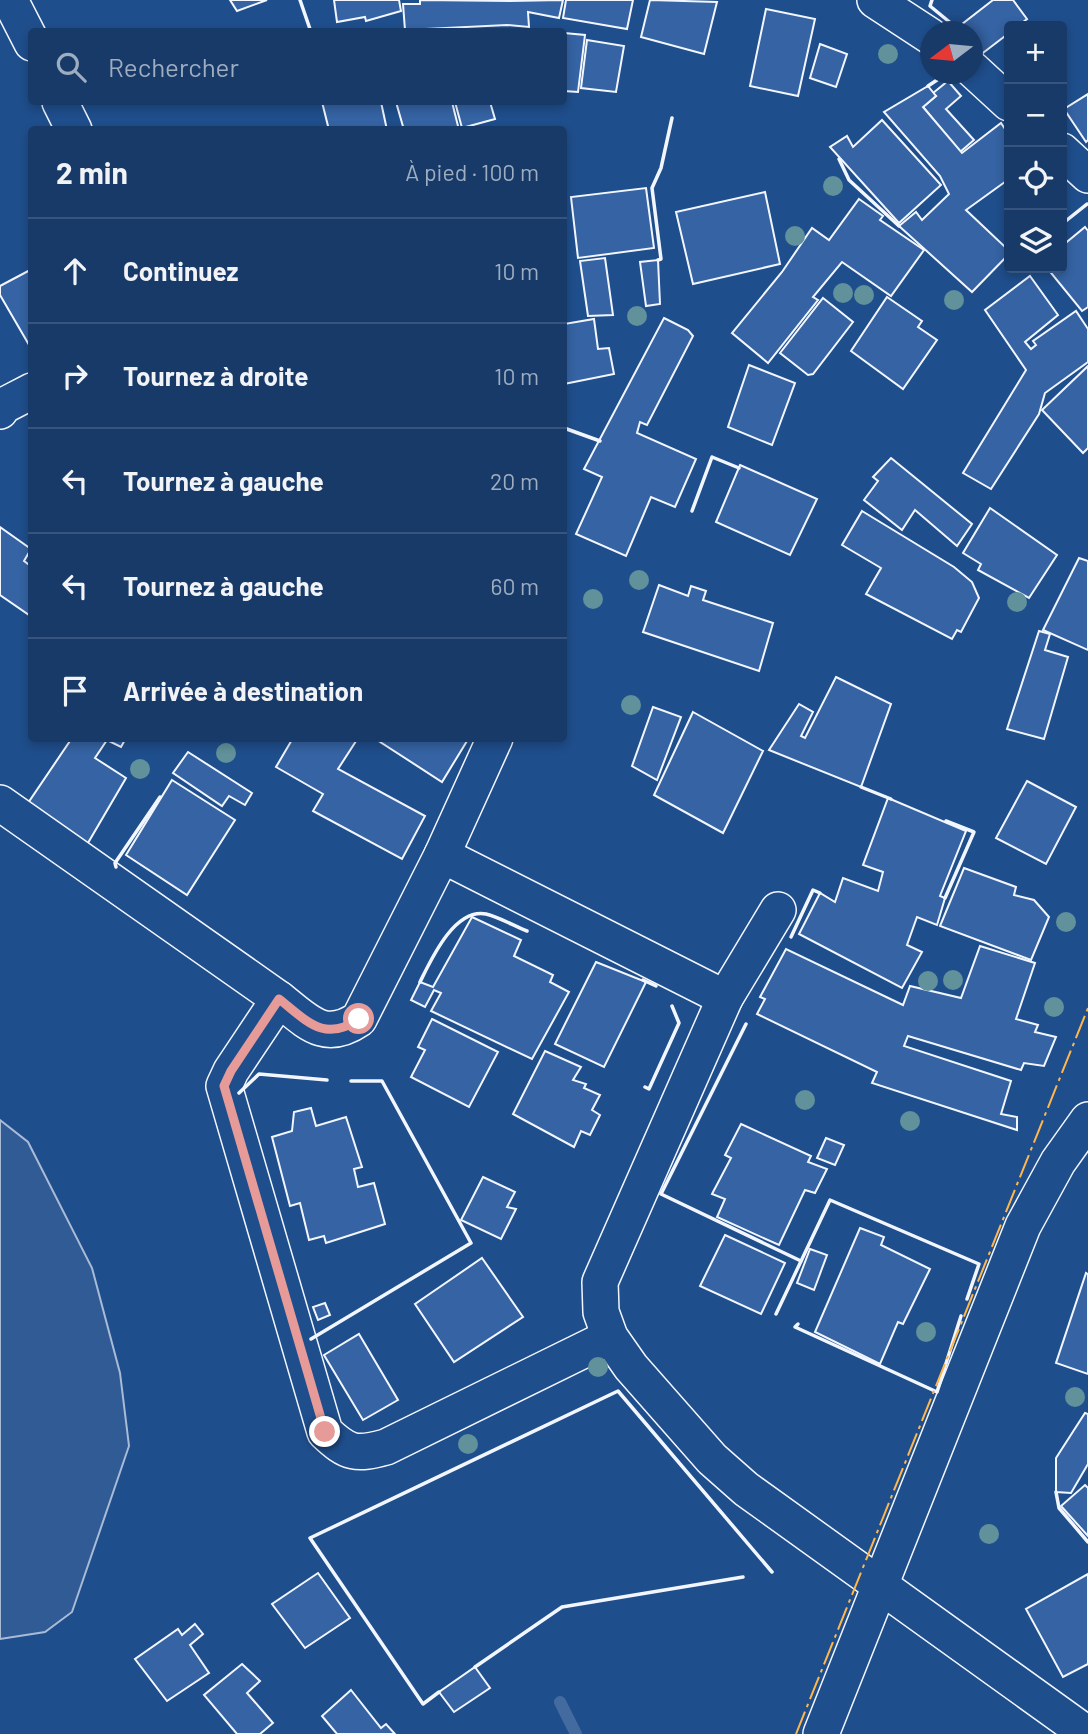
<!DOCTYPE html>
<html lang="fr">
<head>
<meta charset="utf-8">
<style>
  body { margin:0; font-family:Barlow,sans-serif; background:#244571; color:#f1f3f6 }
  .controls { position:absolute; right:21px; top:21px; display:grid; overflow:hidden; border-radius:7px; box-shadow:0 4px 10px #0003 }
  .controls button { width:63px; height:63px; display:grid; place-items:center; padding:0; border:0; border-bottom:2px solid #36547d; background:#173a69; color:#f1f3f6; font:35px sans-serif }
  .compass { position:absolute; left:920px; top:21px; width:63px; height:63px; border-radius:50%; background:#173a69; box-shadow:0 4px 10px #0003; rotate:254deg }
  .stop { position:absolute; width:21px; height:21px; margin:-16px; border:5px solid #e69b98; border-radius:50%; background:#fff }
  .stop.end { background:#e69b98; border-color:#fff; box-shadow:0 2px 7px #0008 }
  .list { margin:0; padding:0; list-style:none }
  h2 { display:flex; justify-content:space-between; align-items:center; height:91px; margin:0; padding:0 28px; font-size:30px }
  h2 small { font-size:23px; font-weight:400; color:#9eadc0 }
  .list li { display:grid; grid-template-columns:46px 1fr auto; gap:21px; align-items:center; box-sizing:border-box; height:105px; padding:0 28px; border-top:2px solid #36547d }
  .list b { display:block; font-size:26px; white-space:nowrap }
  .list em { font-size:23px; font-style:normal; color:#9eadc0 }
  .icon { flex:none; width:38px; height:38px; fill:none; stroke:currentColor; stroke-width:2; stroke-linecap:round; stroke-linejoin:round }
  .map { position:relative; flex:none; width:1088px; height:1734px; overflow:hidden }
  .search { position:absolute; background:#173a69; box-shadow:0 4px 10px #0003; left:28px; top:28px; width:539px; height:77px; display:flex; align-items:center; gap:18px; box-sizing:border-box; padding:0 24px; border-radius:7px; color:#9eadc0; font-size:26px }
  .panel { position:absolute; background:#173a69; box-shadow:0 4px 10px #0003; left:28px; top:126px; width:539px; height:616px; border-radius:7px }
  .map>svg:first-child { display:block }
  .built { fill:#305b95; stroke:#a8bbd7; stroke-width:2 }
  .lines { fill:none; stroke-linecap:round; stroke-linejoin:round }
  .stream { stroke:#446ba0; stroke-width:12 }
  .building { fill:#3563a3; stroke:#f2f6ff; stroke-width:2 }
  .street-casing { stroke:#f2f6ff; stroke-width:38 }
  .street { stroke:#1f4e8c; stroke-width:35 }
  .wall { stroke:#f2f6ff; stroke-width:3.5 }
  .power { stroke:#ffb74d; stroke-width:2; stroke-dasharray:24 5 3.5 5; stroke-linecap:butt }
  .tree { fill:#61919a }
  .route { stroke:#e69b98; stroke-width:9 }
</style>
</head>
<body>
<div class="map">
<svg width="1088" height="1734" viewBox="0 0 1088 1734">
  <rect width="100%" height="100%" fill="#1f4e8c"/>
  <!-- built -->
  <polygon class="built" points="0,1120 28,1142 92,1268 120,1373 129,1446 72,1612 45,1632 0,1639"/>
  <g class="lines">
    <!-- stream -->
    <polyline class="stream" points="560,1702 576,1734"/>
  </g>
  <!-- building -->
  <g class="building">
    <polygon points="230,0 267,0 237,11"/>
    <polygon points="334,0 399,0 401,11 366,21 365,17 337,22"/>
    <polygon points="420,0 510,1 563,0 559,18 528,12 529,27 507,25 405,30 403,4 420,4"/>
    <polygon points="566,0 633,0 627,29 563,18"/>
    <polygon points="650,0 717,2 704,54 641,37"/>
    <polygon points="993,0 1013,0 1027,19 1018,26 1009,26 1009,33 979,56 972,48 972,32 960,32 957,28"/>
    <polygon points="766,9 815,19 798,96 750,86"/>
    <polygon points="564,33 585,35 578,92 564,91"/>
    <polygon points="587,40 624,46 616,92 581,88"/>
    <polygon points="820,44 847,54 836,87 810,78"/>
    <polygon points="948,81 961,96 946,109 974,140 960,152 923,107 936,96 933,93"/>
    <polygon points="928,86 936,96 923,107 962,153 1001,123 1009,135 1009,179 966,210 1004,246 1009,242 1009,254 972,292 899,226 916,212 922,220 949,194 940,176 884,112"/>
    <polygon points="1088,94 1088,140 1086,142 1064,109"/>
    <polygon points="322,102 381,102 387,130 329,130"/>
    <polygon points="396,102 452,102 459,130 404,130"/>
    <polygon points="455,102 490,102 495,119 462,128"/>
    <polygon points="882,120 941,185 899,223 830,147 847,136 853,147"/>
    <polygon points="646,188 654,248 578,258 571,197"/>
    <polygon points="765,192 780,264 693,284 676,212"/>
    <polygon points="859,199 883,216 880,220 924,250 891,296 842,262 813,297 818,300 768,363 732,333 782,272 812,228 829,240"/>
    <polygon points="1085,227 1088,231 1088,307 1082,311 1047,268 1062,268 1062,246"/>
    <polygon points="605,258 613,315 588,316 580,261"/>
    <polygon points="658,260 660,304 646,306 640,262"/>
    <polygon points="32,269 32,350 0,295 0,286"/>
    <polygon points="1030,276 1058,315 1025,342 1031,349 1036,345 1033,341 1076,311 1088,329 1088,362 1045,393 1039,414 991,489 963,473 1026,370 985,310"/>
    <polygon points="887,297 922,321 918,327 937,340 903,389 851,351"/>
    <polygon points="823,298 853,322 813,374 808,375 780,353"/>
    <polygon points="664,318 688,330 693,336 647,425 640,422 637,433 696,459 675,507 651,497 626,556 576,534 602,477 584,469"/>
    <polygon points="594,319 598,349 609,348 614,374 564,384 564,324"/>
    <polygon points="749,365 795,383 772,445 728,427"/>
    <polygon points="1088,366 1088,448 1083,453 1042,410"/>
    <polygon points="891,458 972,524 957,546 915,510 902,530 864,500 878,481 873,477"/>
    <polygon points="740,465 817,499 790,555 716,522"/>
    <polygon points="990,508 1057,555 1029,598 978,570 981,564 963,553"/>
    <polygon points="862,511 954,567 972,582 979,598 961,632 957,630 952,639 866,594 881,568 842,545"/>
    <polygon points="0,527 31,549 24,561 32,567 32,617 0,595"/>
    <polygon points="1079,558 1088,561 1088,650 1043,630"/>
    <polygon points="659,585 688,596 691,586 706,591 703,600 773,623 759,671 643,632"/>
    <polygon points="1039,631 1050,634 1045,650 1068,657 1044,739 1007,729"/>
    <polygon points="836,677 891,704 861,787 769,750 799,704 813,712 801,736 805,738"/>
    <polygon points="653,707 681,717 657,780 632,766"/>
    <polygon points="693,712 763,751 723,833 654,795"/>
    <polygon points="72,738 126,738 121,747 107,740 95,758 126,778 85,848 24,809"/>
    <polygon points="293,738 358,738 338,769 425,816 402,859 313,811 323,794 276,767"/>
    <polygon points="374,738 463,738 467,741 442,782"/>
    <polygon points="188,752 252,793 245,805 229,796 222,806 173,773"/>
    <polygon points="172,780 235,820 187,895 126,855"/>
    <polygon points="1027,781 1076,807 1046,864 996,838"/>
    <polygon points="888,798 966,831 940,896 945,898 937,925 917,917 907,945 922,952 902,988 799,934 820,893 835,902 843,878 878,891 883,872 863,865"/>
    <polygon points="964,868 1016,887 1014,895 1034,900 1049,917 1031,960 940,926"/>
    <polygon points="472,917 521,940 514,956 553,975 550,982 569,992 532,1059 431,1011 441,993 434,990 425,1007 411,1000 420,982 433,987"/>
    <polygon points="980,946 1035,963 1016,1019 1038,1025 1035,1032 1056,1037 1044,1066 1024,1063 1021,1070 908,1036 904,1046 1011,1081 1001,1114 1017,1117 1017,1130 872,1083 877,1072 757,1014 765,999 760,997 786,949 903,1005 910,986 961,998"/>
    <polygon points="596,962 646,982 604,1067 555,1044"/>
    <polygon points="432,1019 498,1052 469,1107 411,1077 425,1050 418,1047"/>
    <polygon points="545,1051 581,1067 573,1080 586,1084 584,1088 600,1095 592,1110 600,1115 590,1135 581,1131 574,1147 513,1114"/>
    <polygon points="311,1108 316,1126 346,1117 362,1167 354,1169 358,1187 374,1183 385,1224 326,1243 324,1236 309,1240 300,1203 290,1206 272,1137 292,1131 294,1112"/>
    <polygon points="741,1124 811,1156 808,1162 827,1169 815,1193 805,1190 779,1245 717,1217 725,1199 712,1194 731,1158 725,1155"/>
    <polygon points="826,1138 844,1145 835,1165 817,1158"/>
    <polygon points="483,1177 515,1192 507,1207 516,1209 501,1239 461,1220"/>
    <polygon points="860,1228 884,1237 881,1245 930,1269 903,1324 898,1322 880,1364 815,1332"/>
    <polygon points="725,1235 785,1263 761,1314 700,1286"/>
    <polygon points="810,1249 827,1255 814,1290 797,1283"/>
    <polygon points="482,1258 523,1317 454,1362 415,1304"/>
    <polygon points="1086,1273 1088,1274 1088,1374 1056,1363"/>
    <polygon points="325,1303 330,1315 318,1320 313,1307"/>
    <polygon points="359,1334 398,1400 363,1420 324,1355"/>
    <polygon points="1085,1413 1088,1414 1088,1464 1071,1493 1056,1492 1056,1458"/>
    <polygon points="1085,1485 1088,1488 1088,1536 1061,1506"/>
    <polygon points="318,1573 350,1618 305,1648 272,1604"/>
    <polygon points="1088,1574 1088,1664 1063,1677 1026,1609"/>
    <polygon points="195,1624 203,1634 190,1645 209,1673 167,1701 135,1659 178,1629 182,1635"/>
    <polygon points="242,1664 260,1681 247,1693 273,1723 260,1734 237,1734 204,1695"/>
    <polygon points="475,1667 490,1688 454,1712 439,1692"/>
    <polygon points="351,1690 381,1728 386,1724 395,1734 337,1734 322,1716"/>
  </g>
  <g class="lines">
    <!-- street casing -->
    <g class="street-casing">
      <g id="street">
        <polyline points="10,0 32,43"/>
        <polyline points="875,0 930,36"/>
        <polyline points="972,69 1009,103"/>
        <polyline points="60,102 74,130"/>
        <polyline points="1062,151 1088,175"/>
        <polyline points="0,411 3,406 32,391"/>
        <path d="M0,803L279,999C307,1021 324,1043 359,1019L442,855L495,738"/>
        <polyline points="442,855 725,998"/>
        <polyline points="778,910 725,998 600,1282 601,1312 610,1337 631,1367 712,1459 746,1489 1087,1734"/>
        <path d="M279,999L231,1071L224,1086L325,1432C348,1454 356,1455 386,1447L610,1337"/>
        <polyline points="821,1734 1023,1226 1058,1162 1088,1120"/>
      </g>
    </g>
    <!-- street -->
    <use href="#street" class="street"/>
    <!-- wall -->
    <g class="wall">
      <polyline points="300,0 311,32"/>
      <polyline points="932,0 930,6 958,29"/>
      <polyline points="928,86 946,74"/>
      <polyline points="839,159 849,180 899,226"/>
      <polyline points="1062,224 1087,204"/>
      <polyline points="658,260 661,259 652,188 661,168 672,118"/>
      <polyline points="564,428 600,441"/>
      <polyline points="692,511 712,457 739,468"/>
      <polyline points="861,787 891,799"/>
      <polyline points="116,867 115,863 160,797"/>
      <polyline points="945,898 974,832 946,821"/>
      <polyline points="791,937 813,890 820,893"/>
      <polyline points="643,980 656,986"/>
      <path d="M420,982C431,960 454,908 486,914C499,917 514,926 527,931"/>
      <polyline points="746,1024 661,1194 801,1261"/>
      <polyline points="645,1087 649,1089 679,1023 672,1006"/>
      <polyline points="239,1093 259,1074 327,1080"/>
      <polyline points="776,1314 830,1200 979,1264 967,1299"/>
      <polyline points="798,1324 795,1327 937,1392 961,1316"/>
      <polyline points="311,1339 471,1243 382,1081 351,1081"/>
      <polyline points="1056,1492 1059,1508 1088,1542"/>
      <polyline points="475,1667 562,1607 743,1577"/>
      <polyline points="439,1692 423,1704 310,1538 618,1391 772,1572"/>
    </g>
    <!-- power -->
    <polyline class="power" points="796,1734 1088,1008"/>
  </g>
  <!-- trees -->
  <g class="tree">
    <circle cx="888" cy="54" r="10"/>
    <circle cx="833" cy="186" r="10"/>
    <circle cx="795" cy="236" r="10"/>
    <circle cx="843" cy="293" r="10"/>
    <circle cx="864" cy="295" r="10"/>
    <circle cx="954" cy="300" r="10"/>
    <circle cx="637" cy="316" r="10"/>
    <circle cx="639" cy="580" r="10"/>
    <circle cx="593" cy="599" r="10"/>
    <circle cx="1017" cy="602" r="10"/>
    <circle cx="631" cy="705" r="10"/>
    <circle cx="226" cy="753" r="10"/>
    <circle cx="140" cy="769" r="10"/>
    <circle cx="1066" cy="922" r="10"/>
    <circle cx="953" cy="980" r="10"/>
    <circle cx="928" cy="981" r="10"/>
    <circle cx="1054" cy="1007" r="10"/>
    <circle cx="805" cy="1100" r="10"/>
    <circle cx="910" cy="1121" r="10"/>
    <circle cx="926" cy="1332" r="10"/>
    <circle cx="598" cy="1367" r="10"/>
    <circle cx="1075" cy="1397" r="10"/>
    <circle cx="468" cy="1444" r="10"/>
    <circle cx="989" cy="1534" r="10"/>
  </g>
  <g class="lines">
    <!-- route -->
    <path class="route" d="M325,1432L224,1086L231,1071L279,999C307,1021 324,1043 359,1019"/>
  </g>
</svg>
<div class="controls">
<button>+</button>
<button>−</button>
<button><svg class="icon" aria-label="locate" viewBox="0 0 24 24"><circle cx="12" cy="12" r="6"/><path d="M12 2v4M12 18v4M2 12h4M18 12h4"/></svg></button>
<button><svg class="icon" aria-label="layers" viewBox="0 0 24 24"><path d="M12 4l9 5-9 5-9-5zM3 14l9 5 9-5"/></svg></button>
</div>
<svg class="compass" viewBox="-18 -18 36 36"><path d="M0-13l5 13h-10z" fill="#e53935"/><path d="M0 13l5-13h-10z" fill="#9eadc0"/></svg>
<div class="stop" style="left:359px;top:1019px"></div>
<div class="stop end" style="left:325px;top:1432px"></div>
<div class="search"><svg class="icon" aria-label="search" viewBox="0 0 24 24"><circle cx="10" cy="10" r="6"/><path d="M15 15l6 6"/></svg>Rechercher</div>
<section class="panel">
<h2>2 min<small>À pied · 100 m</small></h2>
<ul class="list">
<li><svg class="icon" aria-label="ahead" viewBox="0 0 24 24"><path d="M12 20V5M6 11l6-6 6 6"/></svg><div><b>Continuez</b></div><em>10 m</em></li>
<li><svg class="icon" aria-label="right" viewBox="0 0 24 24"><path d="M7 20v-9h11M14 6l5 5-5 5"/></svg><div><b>Tournez à droite</b></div><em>10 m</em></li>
<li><svg class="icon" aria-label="left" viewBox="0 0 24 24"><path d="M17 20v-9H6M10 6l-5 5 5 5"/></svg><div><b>Tournez à gauche</b></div><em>20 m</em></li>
<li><svg class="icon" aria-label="left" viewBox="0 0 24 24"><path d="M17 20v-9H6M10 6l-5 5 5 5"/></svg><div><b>Tournez à gauche</b></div><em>60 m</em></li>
<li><svg class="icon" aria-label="arrive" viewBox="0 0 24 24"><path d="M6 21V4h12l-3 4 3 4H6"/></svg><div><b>Arrivée à destination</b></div></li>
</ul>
</section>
</div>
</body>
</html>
